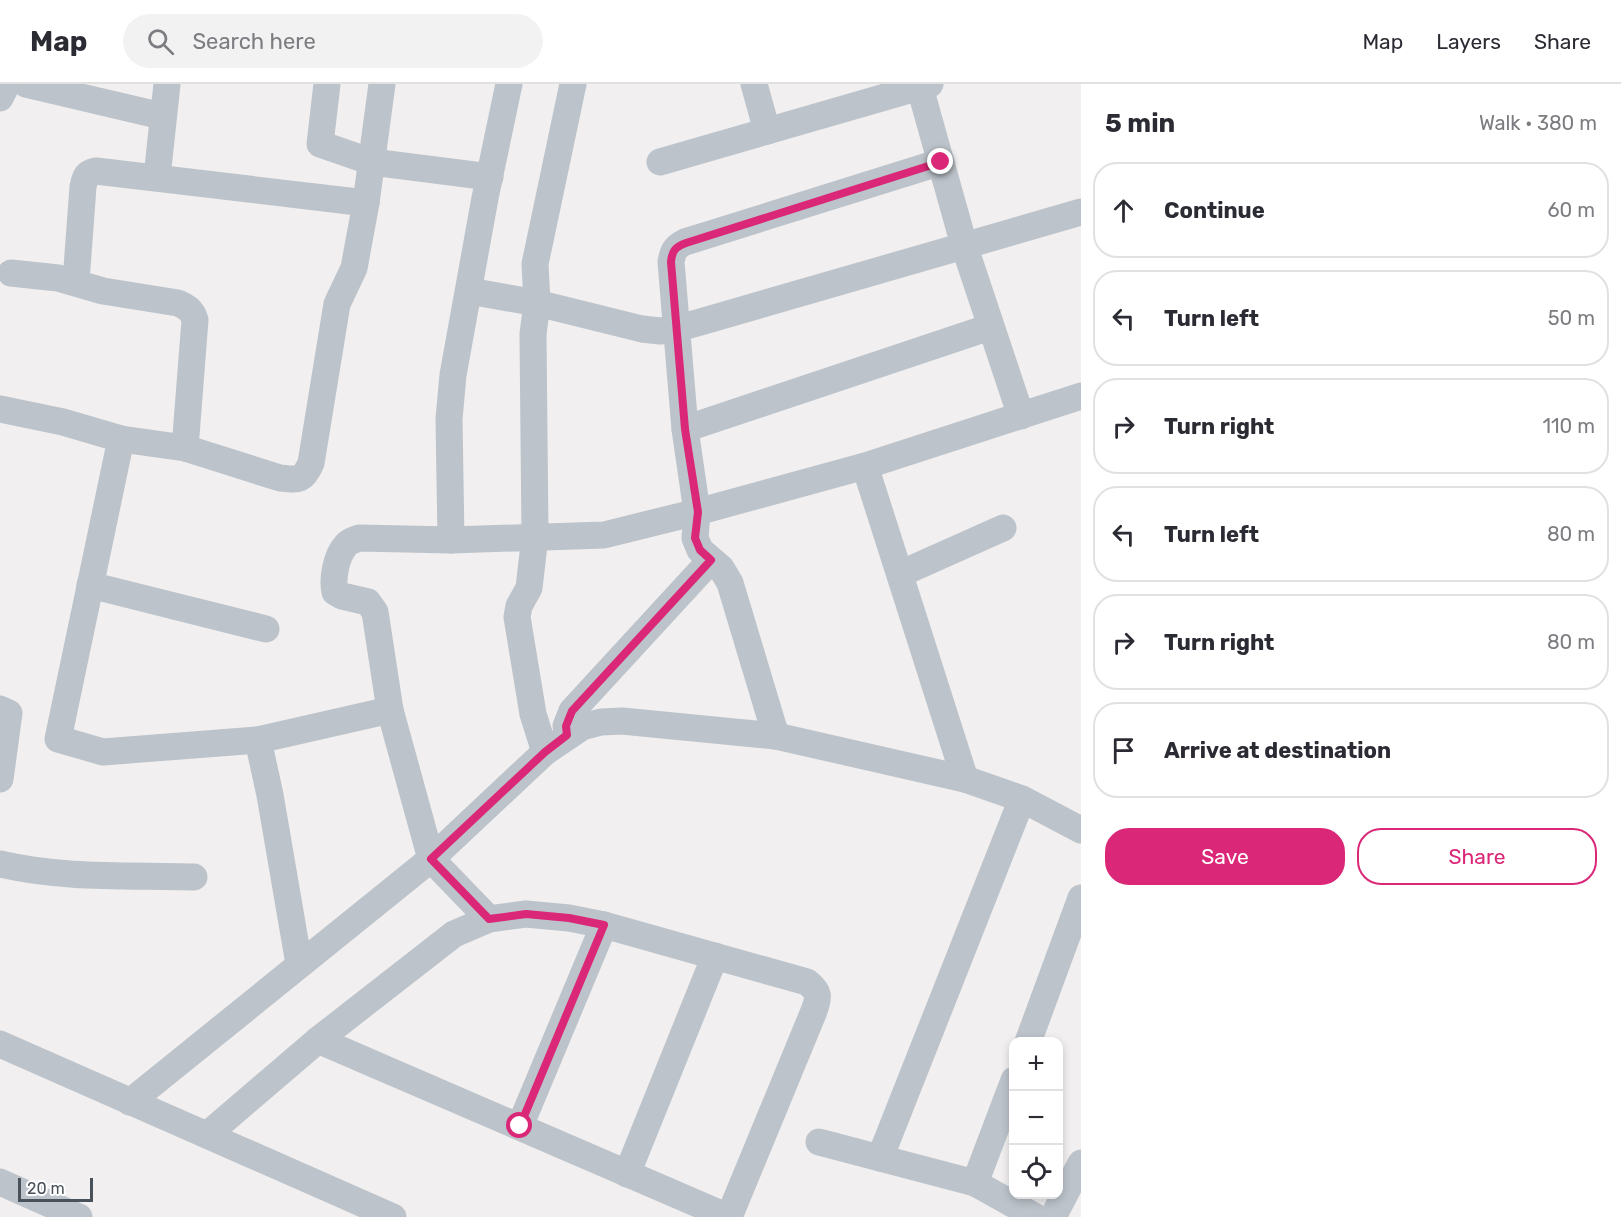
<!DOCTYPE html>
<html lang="en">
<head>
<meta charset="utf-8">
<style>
  body { margin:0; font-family:Rubik,sans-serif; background:#f2f2f3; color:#2b2b33 }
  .controls { position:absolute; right:18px; bottom:18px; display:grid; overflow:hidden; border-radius:12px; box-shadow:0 3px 9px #0003 }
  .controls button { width:54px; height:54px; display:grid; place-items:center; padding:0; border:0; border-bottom:2px solid #e1e1e2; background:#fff; color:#2b2b33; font:30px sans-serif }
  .scale { position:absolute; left:18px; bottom:15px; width:75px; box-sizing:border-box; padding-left:6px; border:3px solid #49515a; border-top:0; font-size:16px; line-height:21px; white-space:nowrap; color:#49515a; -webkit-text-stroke:4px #fff; paint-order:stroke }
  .stop { position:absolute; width:18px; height:18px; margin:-14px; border:4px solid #db2777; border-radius:50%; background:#fff }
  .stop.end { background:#db2777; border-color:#fff; box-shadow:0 2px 6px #0008 }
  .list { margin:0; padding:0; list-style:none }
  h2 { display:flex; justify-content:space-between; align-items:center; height:78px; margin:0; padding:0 24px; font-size:26px }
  h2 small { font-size:20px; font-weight:400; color:#7c7c81 }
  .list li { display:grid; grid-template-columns:39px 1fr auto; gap:18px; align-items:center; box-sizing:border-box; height:96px; margin:0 12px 12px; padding:0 12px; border:2px solid #e1e1e2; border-radius:24px }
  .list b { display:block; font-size:22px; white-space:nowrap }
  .list em { font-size:20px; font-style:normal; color:#7c7c81 }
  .actions { display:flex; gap:12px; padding:18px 24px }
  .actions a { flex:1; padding:14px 0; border:2px solid #db2777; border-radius:24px; text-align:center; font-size:21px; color:#db2777 }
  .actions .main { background:#db2777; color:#fff }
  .icon { flex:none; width:33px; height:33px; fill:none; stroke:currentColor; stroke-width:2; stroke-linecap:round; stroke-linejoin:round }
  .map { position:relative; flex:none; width:1081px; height:1133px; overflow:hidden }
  header { display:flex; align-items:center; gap:36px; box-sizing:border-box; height:84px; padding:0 30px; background:#fff; border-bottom:2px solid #e1e1e2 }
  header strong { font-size:28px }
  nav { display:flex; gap:33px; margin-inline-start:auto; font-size:21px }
  .search { width:420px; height:54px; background:#f2f2f3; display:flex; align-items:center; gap:15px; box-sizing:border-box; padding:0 21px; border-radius:33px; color:#7c7c81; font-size:22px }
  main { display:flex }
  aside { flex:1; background:#fff }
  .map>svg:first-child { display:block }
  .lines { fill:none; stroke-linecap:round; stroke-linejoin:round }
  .street { stroke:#bcc3ca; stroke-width:27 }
  .route { stroke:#db2777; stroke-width:8 }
</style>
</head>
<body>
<header>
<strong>Map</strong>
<div class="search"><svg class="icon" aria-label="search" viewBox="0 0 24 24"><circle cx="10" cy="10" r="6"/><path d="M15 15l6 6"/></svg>Search here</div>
<nav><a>Map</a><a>Layers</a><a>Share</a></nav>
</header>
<main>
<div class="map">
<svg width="1081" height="1133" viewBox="0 0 1081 1133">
  <rect width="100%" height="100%" fill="#f1efef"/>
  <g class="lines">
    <!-- street -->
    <g class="street">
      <polyline points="26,0 162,32"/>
      <polyline points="327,0 320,60 372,78 490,93"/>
      <polyline points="754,0 767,47"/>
      <polyline points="919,0 964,161 1021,332"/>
      <polyline points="0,14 7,0"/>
      <polyline points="660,78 930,0"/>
      <polyline points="157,93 167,0"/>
      <path d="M11,189L58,194L103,207L178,219C187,223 192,226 195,236L185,364"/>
      <path d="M76,197L83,103C85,93 86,89 96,87L366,119"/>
      <polyline points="469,207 537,219 642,245 660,247 676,245 1081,128"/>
      <path d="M0,325L63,338L121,355L185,364L280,394C299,396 303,397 311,379L337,220L354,184L366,119L382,0"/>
      <polyline points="685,345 990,243"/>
      <polyline points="121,355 58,655 103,668 258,656 390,626"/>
      <polyline points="865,382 965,695"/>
      <polyline points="451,456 449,335 453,291 485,114 509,0"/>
      <polyline points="900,490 1003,444"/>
      <polyline points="90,501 266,545"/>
      <polyline points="0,625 9,629 0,695"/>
      <polyline points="568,651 566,642 572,627 711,476"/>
      <path d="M776,652L730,499L721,484L700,466L695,454L697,428L685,345L671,178C673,167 675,163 685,158L941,78"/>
      <polyline points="258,656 270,711 299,880"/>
      <polyline points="545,668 533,630 517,533 519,522 529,504 535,452 533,250 537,219 535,180 573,0"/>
      <path d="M0,780C63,795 130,791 194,793"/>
      <path d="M489,835L431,775L390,626L375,528L368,518L342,512L335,508C332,495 336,472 346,461C349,457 354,456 359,454L451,456L604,451L697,428L865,382L1081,312"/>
      <polyline points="318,956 728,1133"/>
      <polyline points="1028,958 1081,814"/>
      <polyline points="0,960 393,1133"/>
      <polyline points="130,1018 431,775 545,668 582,643 601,638 622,637 776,652 965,695 1022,715 1081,746"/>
      <polyline points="520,1042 604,841"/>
      <path d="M207,1051L318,956L454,850L489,835L526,830L569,834L604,841L807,898C820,908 819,913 814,927L729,1133"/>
      <polyline points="819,1058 975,1099 1036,1133"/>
      <polyline points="880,1074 1022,715"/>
      <polyline points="627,1090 715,872"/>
      <polyline points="0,1098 79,1133"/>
      <polyline points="975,1099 1014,996"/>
      <polyline points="1053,1133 1081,1079"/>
    </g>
  </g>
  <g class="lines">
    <!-- route -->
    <path class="route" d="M520,1042L604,841L569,834L526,830L489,835L431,775L545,668L567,651L566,642L572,627L711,476L700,466L695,454L698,428L685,345L671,178C672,167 675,163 686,159L941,78"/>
  </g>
</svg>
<div class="controls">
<button>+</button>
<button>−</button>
<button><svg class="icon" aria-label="locate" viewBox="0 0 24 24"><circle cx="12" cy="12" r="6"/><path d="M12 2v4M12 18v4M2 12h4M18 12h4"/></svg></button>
</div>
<div class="scale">20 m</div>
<div class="stop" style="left:520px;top:1042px"></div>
<div class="stop end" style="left:941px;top:78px"></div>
</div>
<aside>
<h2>5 min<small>Walk · 380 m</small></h2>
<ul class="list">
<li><svg class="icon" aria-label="ahead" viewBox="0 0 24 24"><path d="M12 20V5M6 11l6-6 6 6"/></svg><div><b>Continue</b></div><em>60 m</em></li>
<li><svg class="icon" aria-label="left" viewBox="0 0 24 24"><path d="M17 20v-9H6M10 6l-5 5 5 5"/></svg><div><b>Turn left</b></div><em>50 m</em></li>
<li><svg class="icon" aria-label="right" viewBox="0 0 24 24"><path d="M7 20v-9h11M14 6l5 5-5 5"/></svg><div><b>Turn right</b></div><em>110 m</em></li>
<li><svg class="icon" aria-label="left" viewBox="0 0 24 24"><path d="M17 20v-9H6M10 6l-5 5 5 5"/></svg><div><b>Turn left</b></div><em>80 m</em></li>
<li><svg class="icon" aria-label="right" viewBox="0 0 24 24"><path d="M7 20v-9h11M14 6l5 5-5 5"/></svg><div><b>Turn right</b></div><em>80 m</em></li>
<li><svg class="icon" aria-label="arrive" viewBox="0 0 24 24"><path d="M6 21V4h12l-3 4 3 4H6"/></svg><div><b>Arrive at destination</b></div></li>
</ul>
<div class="actions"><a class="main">Save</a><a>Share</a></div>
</aside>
</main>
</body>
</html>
